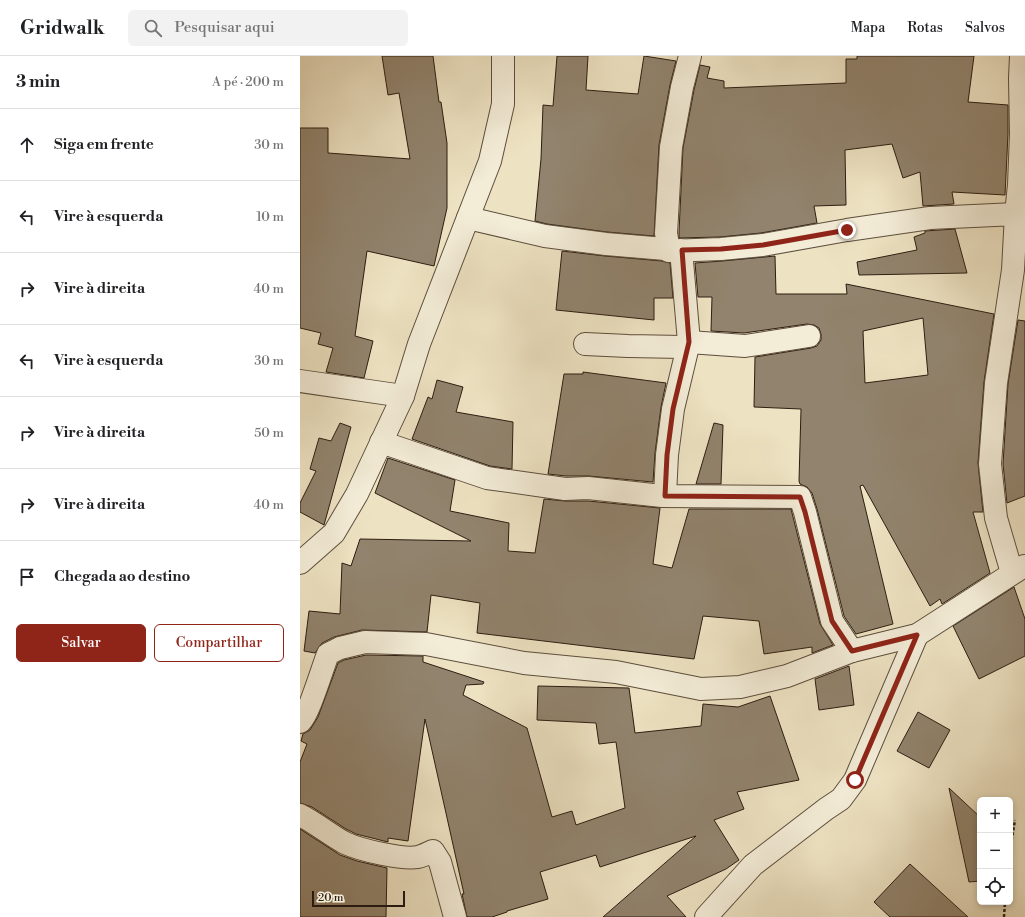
<!DOCTYPE html>
<html lang="pt">
<head>
<meta charset="utf-8">
<style>
  body { margin:0; font-family:"Libre Bodoni",serif; background:#f2f2f2; color:#202124 }
  .controls { position:absolute; right:12px; bottom:12px; display:grid; overflow:hidden; border-radius:6px; box-shadow:0 2px 6px #0003 }
  .controls button { width:36px; height:36px; display:grid; place-items:center; padding:0; border:0; border-bottom:1px solid #e0e0e0; background:#fff; color:#202124; font:20px sans-serif }
  .scale { position:absolute; left:12px; bottom:10px; width:93px; box-sizing:border-box; padding-left:4px; border:2px solid #2d1d11; border-top:0; font-size:11px; line-height:14px; white-space:nowrap; color:#2d1d11; -webkit-text-stroke:3px #f3ecd7; paint-order:stroke }
  .stop { position:absolute; width:12px; height:12px; margin:-9px; border:3px solid #8f2418; border-radius:50%; background:#fff }
  .stop.end { background:#8f2418; border-color:#fff; box-shadow:0 1px 4px #0008 }
  .list { margin:0; padding:0; list-style:none }
  h2 { display:flex; justify-content:space-between; align-items:center; height:52px; margin:0; padding:0 16px; font-size:17px }
  h2 small { font-size:13px; font-weight:400; color:#757577 }
  .list li { display:grid; grid-template-columns:26px 1fr auto; gap:12px; align-items:center; box-sizing:border-box; height:72px; padding:0 16px; border-top:1px solid #e0e0e0 }
  .list b { display:block; font-size:15px; white-space:nowrap }
  .list em { font-size:13px; font-style:normal; color:#757577 }
  .actions { display:flex; gap:8px; padding:12px 16px }
  .actions a { flex:1; padding:9px 0; border:1px solid #8f2418; border-radius:6px; text-align:center; font-size:14px; color:#8f2418 }
  .actions .main { background:#8f2418; color:#fff }
  .icon { flex:none; width:22px; height:22px; fill:none; stroke:currentColor; stroke-width:2; stroke-linecap:round; stroke-linejoin:round }
  .map { position:relative; flex:none; width:725px; height:861px; overflow:hidden }
  header { display:flex; align-items:center; gap:24px; box-sizing:border-box; height:56px; padding:0 20px; background:#fff; border-bottom:1px solid #e0e0e0 }
  header strong { font-size:19px }
  nav { display:flex; gap:22px; margin-inline-start:auto; font-size:14px }
  .search { width:280px; height:36px; background:#f2f2f2; display:flex; align-items:center; gap:10px; box-sizing:border-box; padding:0 14px; border-radius:6px; color:#757577; font-size:15px }
  main { display:flex }
  aside { flex:1; background:#fff }
  .map>svg:first-child { display:block }
  .building { fill:#91836d; stroke:#2d1d11; fill-rule:evenodd }
  .lines { fill:none; stroke-linecap:round; stroke-linejoin:round }
  .street-casing { stroke:#5d4e3d; stroke-width:24 }
  .path { stroke:#2d1d11; stroke-width:2.5; stroke-dasharray:3 2; stroke-linecap:butt }
  .street { stroke:#f3ecd7; stroke-width:22 }
  .route { stroke:#8f2418; stroke-width:5 }
</style>
</head>
<body>
<header>
<strong>Gridwalk</strong>
<div class="search"><svg class="icon" aria-label="search" viewBox="0 0 24 24"><circle cx="10" cy="10" r="6"/><path d="M15 15l6 6"/></svg>Pesquisar aqui</div>
<nav><a>Mapa</a><a>Rotas</a><a>Salvos</a></nav>
</header>
<main>
<aside>
<h2>3 min<small>A pé · 200 m</small></h2>
<ul class="list">
<li><svg class="icon" aria-label="ahead" viewBox="0 0 24 24"><path d="M12 20V5M6 11l6-6 6 6"/></svg><div><b>Siga em frente</b></div><em>30 m</em></li>
<li><svg class="icon" aria-label="left" viewBox="0 0 24 24"><path d="M17 20v-9H6M10 6l-5 5 5 5"/></svg><div><b>Vire à esquerda</b></div><em>10 m</em></li>
<li><svg class="icon" aria-label="right" viewBox="0 0 24 24"><path d="M7 20v-9h11M14 6l5 5-5 5"/></svg><div><b>Vire à direita</b></div><em>40 m</em></li>
<li><svg class="icon" aria-label="left" viewBox="0 0 24 24"><path d="M17 20v-9H6M10 6l-5 5 5 5"/></svg><div><b>Vire à esquerda</b></div><em>30 m</em></li>
<li><svg class="icon" aria-label="right" viewBox="0 0 24 24"><path d="M7 20v-9h11M14 6l5 5-5 5"/></svg><div><b>Vire à direita</b></div><em>50 m</em></li>
<li><svg class="icon" aria-label="right" viewBox="0 0 24 24"><path d="M7 20v-9h11M14 6l5 5-5 5"/></svg><div><b>Vire à direita</b></div><em>40 m</em></li>
<li><svg class="icon" aria-label="arrive" viewBox="0 0 24 24"><path d="M6 21V4h12l-3 4 3 4H6"/></svg><div><b>Chegada ao destino</b></div></li>
</ul>
<div class="actions"><a class="main">Salvar</a><a>Compartilhar</a></div>
</aside>
<div class="map">
<svg width="725" height="861" viewBox="0 0 725 861">
  <rect width="100%" height="100%" fill="#ede2c2"/>
  <filter id="stains"><feTurbulence type="fractalNoise" baseFrequency=".005" numOctaves="4"/><feColorMatrix values="0 0 0 0 .2 0 0 0 0 .09 0 0 0 0 .02 0 0 0 .5 -.17"/></filter>
  <radialGradient id="worn" r=".72"><stop offset=".6" stop-color="#630" stop-opacity="0"/><stop offset="1" stop-color="#630" stop-opacity=".3"/></radialGradient>
  <!-- building -->
  <g class="building">
    <polygon points="82,0 133,0 139,46 141,46 147,87 147,152 134,210 67,195 55,280 73,285 64,322 26,316 33,292 18,288 21,277 0,272 0,72 28,72 28,97 110,103 99,37 88,39"/>
    <polygon points="257,0 288,0 286,34 338,38 344,0 376,5 370,29 359,89 354,180 307,176 247,168 235,165 241,103 243,49 253,50"/>
    <polygon points="557,0 674,0 668,46 708,49 708,78 705,139 652,136 654,148 623,150 620,116 603,122 592,88 545,94 546,149 514,150 517,167 461,177 420,181 379,182 379,176 383,92 394,34 400,9 410,11 407,22 424,25 424,32 546,27 546,3 557,3"/>
    <polygon points="655,173 667,217 559,219 557,206 617,194 614,181 625,177 625,175"/>
    <polygon points="262,195 305,200 362,205 370,207 373,242 354,242 354,264 256,254"/>
    <path d="M475,200L476,238H547L546,228L694,258L684,326L678,407L683,456H673L690,517L642,548L640,543L630,550L563,429L560,430L593,568L556,578L544,560L517,453L512,437L507,431L500,428L499,425L501,353L454,351L455,301L511,292L517,290L521,284V278L519,272L514,269L507,268L444,277L411,275L412,241H398L395,207L422,205ZM623,262L628,319L565,327L563,275Z"/>
    <polygon points="718,264 725,265 725,440 707,447 703,408 708,328"/>
    <polygon points="283,316 366,327 361,351 355,397 353,426 289,420 266,420 248,418 264,318 283,318"/>
    <polygon points="137,324 163,331 156,356 213,366 212,413 190,410 112,383 128,341 132,343"/>
    <polygon points="40,367 51,371 24,469 0,456 0,447 16,415 10,413 19,382 31,385"/>
    <polygon points="414,367 423,369 421,428 396,428"/>
    <polygon points="88,402 155,424 150,455 209,467 208,495 235,497 244,443 265,445 288,445 360,452 353,508 372,512 389,453 491,453 520,568 533,589 512,597 512,591 464,598 459,565 403,560 394,603 177,577 180,547 131,539 127,576 62,574 34,581 22,587 15,597 4,595 9,555 40,558 42,507 51,510 60,483 171,485 75,437"/>
    <polygon points="714,531 725,563 725,600 679,623 653,570"/>
    <polygon points="66,599 123,600 123,606 184,626 183,628 166,629 163,639 227,672 252,761 272,755 276,769 325,752 316,686 299,688 296,667 237,664 238,630 329,632 335,677 401,670 403,648 438,651 470,640 499,724 437,736 444,753 414,764 439,804 426,813 367,840 386,861 303,861 396,780 300,811 296,799 240,816 248,843 207,855 207,856 192,861 167,861 162,838 164,838 125,663 108,785 88,782 88,786 56,778 46,773 12,751 0,747 0,706 7,688 1,685 3,678 10,674 18,661 38,607 44,604"/>
    <polygon points="549,610 554,649 519,654 515,623"/>
    <polygon points="618,656 650,674 629,712 597,695"/>
    <polygon points="649,732 680,761 680,825 669,826"/>
    <polygon points="0,773 40,799 57,805 87,812 86,861 0,861"/>
    <polygon points="610,808 668,861 590,861 574,846"/>
  </g>
  <g class="lines">
    <!-- street casing -->
    <g class="street-casing">
      <g id="street">
        <polyline points="716,158 719,129 721,78 720,22 721,0"/>
        <polyline points="168,162 245,180 306,188 365,193 369,195 421,193 463,189 547,174 630,162 716,158 713,214 696,327 690,408 696,462 712,517"/>
        <polyline points="369,195 366,177 371,91 382,31 390,0"/>
        <polyline points="285,288 328,290 383,291 389,286 445,290 509,280"/>
        <polyline points="0,325 103,340"/>
        <polyline points="81,386 187,422 265,433 288,432 362,440 500,441 505,456 532,565 552,595"/>
        <polyline points="365,439 367,399 373,353 389,286 381,194"/>
        <polyline points="0,507 34,477 57,438 103,340 119,288 190,105 203,48 203,0"/>
        <path d="M0,666C8,661 23,610 28,598L40,592L65,586L126,588L224,607L316,616L401,633L440,631L487,620L552,595L617,579L724,510"/>
        <path d="M0,759C16,767 30,779 45,787C60,794 103,804 118,801C123,800 128,797 133,795L140,806L155,861"/>
        <polyline points="406,861 453,809 526,753 541,743 555,724 617,579"/>
      </g>
    </g>
    <!-- path -->
    <g class="path">
      <polyline points="710,794 715,764"/>
      <polyline points="704,861 705,846"/>
    </g>
    <!-- street -->
    <use href="#street" class="street"/>
  </g>
  <g class="lines">
    <!-- route -->
    <polyline class="route" points="547,174 463,189 421,193 382,194 389,286 373,353 367,399 365,440 500,441 505,456 532,565 552,595 617,579 555,724"/>
  </g>
  <rect width="100%" height="100%" filter="url(#stains)"/>
  <rect width="100%" height="100%" fill="url(#worn)"/>
</svg>
<div class="controls">
<button>+</button>
<button>−</button>
<button><svg class="icon" aria-label="locate" viewBox="0 0 24 24"><circle cx="12" cy="12" r="6"/><path d="M12 2v4M12 18v4M2 12h4M18 12h4"/></svg></button>
</div>
<div class="scale">20 m</div>
<div class="stop" style="left:555px;top:724px"></div>
<div class="stop end" style="left:547px;top:174px"></div>
</div>
</main>
</body>
</html>
